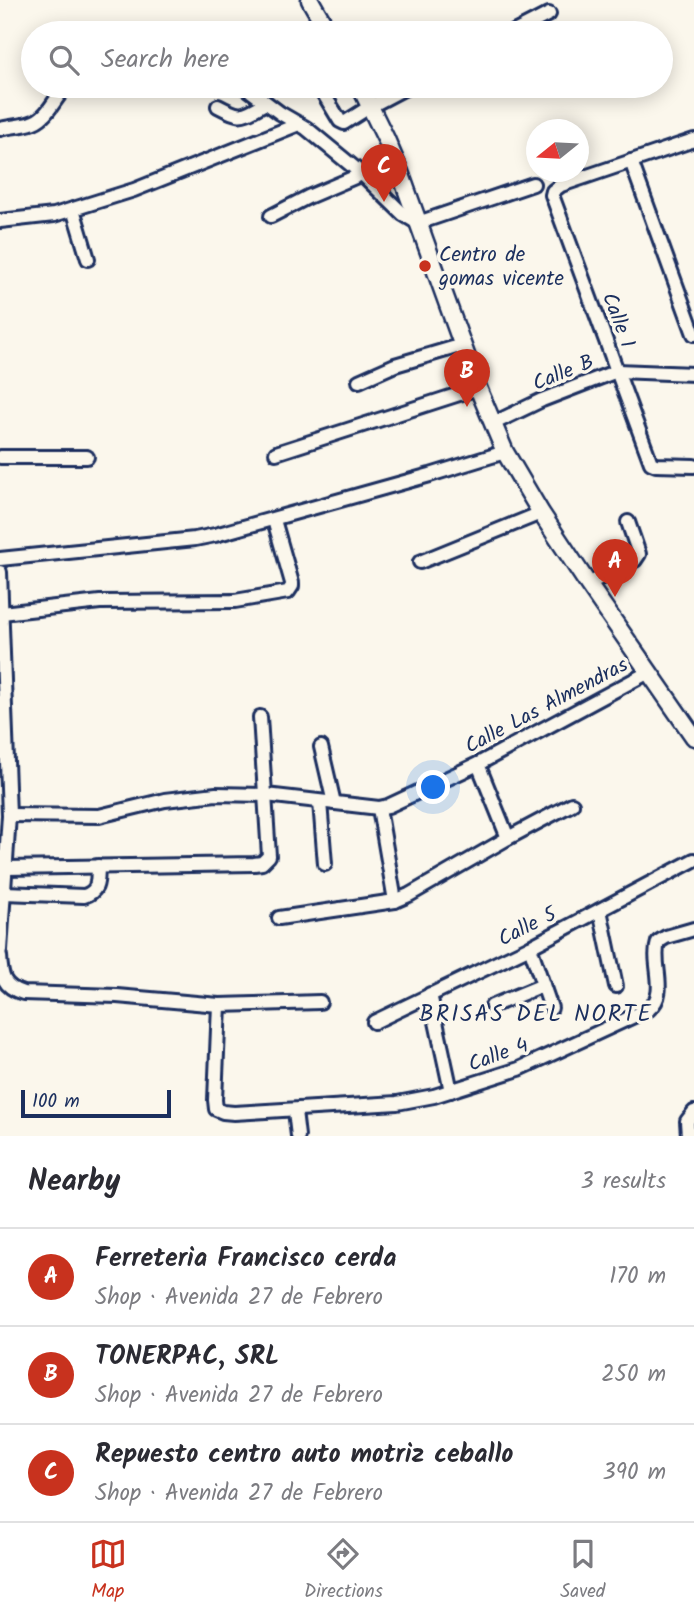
<!DOCTYPE html>
<html lang="en">
<head>
<meta charset="utf-8">
<style>
  body { margin:0; font-family:Kalam,sans-serif; background:#f2f2f3; color:#2b2b33 }
  .compass { position:absolute; left:526px; top:119px; width:63px; height:63px; border-radius:50%; background:#fff; box-shadow:0 4px 18px #0003; rotate:252deg }
  .scale { position:absolute; left:21px; bottom:18px; width:150px; box-sizing:border-box; padding-left:7px; border:4px solid #1b2f5e; border-top:0; font-size:19px; line-height:24px; white-space:nowrap; color:#1b2f5e; -webkit-text-stroke:5px #fbf7ec; paint-order:stroke }
  .you { position:absolute; left:434px; top:788px; width:24px; height:24px; margin:-18px; border:5px solid #fff; border-radius:50%; background:#1a73e8; box-shadow:0 0 0 10px #1a73e833 }
  .badge { display:grid; place-items:center; width:46px; height:46px; border-radius:50%; background:#c8321e; color:#fff; font-size:23px; font-weight:700 }
  .pin { position:absolute; translate:-50% -58px; filter:drop-shadow(0 2px 4px #0008) }
  .pin::after { content:''; position:absolute; top:37px; width:24px; height:21px; background:inherit; clip-path:polygon(0 0,100% 0,50% 100%) }
  .list { margin:0; padding:0; list-style:none }
  h2 { display:flex; justify-content:space-between; align-items:center; height:91px; margin:0; padding:0 28px; font-size:30px }
  h2 small { font-size:23px; font-weight:400; color:#7c7c81 }
  .list li { display:grid; grid-template-columns:46px 1fr auto; gap:21px; align-items:center; box-sizing:border-box; height:98px; padding:0 28px; border-top:2px solid #e1e1e2 }
  .list b { display:block; font-size:26px; white-space:nowrap }
  .list p { margin:0; font-size:23px; white-space:nowrap; color:#7c7c81 }
  .list em { font-size:23px; font-style:normal; color:#7c7c81 }
  .icon { flex:none; width:38px; height:38px; fill:none; stroke:currentColor; stroke-width:2; stroke-linecap:round; stroke-linejoin:round }
  .map { position:relative; flex:none; width:694px; height:1136px; overflow:hidden }
  .search { position:absolute; background:#fff; box-shadow:0 4px 18px #0003; left:21px; right:21px; top:21px; height:77px; display:flex; align-items:center; gap:18px; box-sizing:border-box; padding:0 24px; border-radius:38px; color:#7c7c81; font-size:26px }
  .sheet { height:385px; background:#fff }
  nav { display:flex; justify-content:space-around; align-items:center; box-sizing:border-box; height:98px; border-top:2px solid #e1e1e2; background:#fff; font-size:19px; color:#7c7c81 }
  nav a { display:grid; justify-items:center; gap:4px }
  nav .on { color:#c8321e }
  .map>svg:first-child { display:block }
  .lines { fill:none; stroke-linecap:round; stroke-linejoin:round }
  .minor-casing { stroke:#1b2f5e; stroke-width:18 }
  .major-casing { stroke:#1b2f5e; stroke-width:21 }
  .minor { stroke:#fbf7ec; stroke-width:12 }
  .major { stroke:#fbf7ec; stroke-width:16 }
  .poi-dot { fill:#c8321e; stroke:#fbf7ec; stroke-width:2.5 }
  .labels { text-anchor:middle; stroke-width:7; stroke-linejoin:round; paint-order:stroke }
  .poi-label { font-size:21px; fill:#1b2f5e; stroke:#fbf7ec; text-anchor:start }
  .street-label { font-size:21px; fill:#1b2f5e; stroke:#fbf7ec }
  .neighbourhood-label { font-size:23px; letter-spacing:2px; fill:#1b2f5e; stroke:#fbf7ec }
</style>
</head>
<body>
<div class="map">
<svg width="694" height="1136" viewBox="0 0 694 1136">
  <rect width="100%" height="100%" fill="#fbf7ec"/>
  <filter id="ink" filterUnits="userSpaceOnUse"><feTurbulence type="fractalNoise" baseFrequency=".0143" numOctaves="2"/><feDisplacementMap in="SourceGraphic" scale="14" xChannelSelector="R" yChannelSelector="G"/><feConvolveMatrix kernelMatrix="1 2 1 2 8 2 1 2 1" color-interpolation-filters="sRGB"/></filter>
  <g filter="url(#ink)">
    <g class="lines">
      <!-- minor casing -->
      <g class="minor-casing">
        <g id="minor">
          <polyline points="512,33 549,14"/>
          <polyline points="244,86 280,113 306,128 362,174 403,214 418,223 533,184"/>
          <polyline points="319,86 340,121 344,123 371,106 409,86"/>
          <polyline points="301,89 304,86"/>
          <path d="M218,106C244,120 242,115 266,103"/>
          <path d="M0,129C14,125 32,127 43,116C53,107 57,94 68,86"/>
          <polyline points="694,140 561,185 553,191 552,195 651,463 656,465 694,466"/>
          <polyline points="631,161 694,334"/>
          <polyline points="370,181 384,179 400,172"/>
          <polyline points="73,209 88,259"/>
          <polyline points="271,216 308,197 362,174"/>
          <polyline points="0,221 54,215 134,190 299,124"/>
          <polyline points="359,381 395,365 463,345"/>
          <polyline points="492,424 542,400 617,371 694,374"/>
          <polyline points="276,453 478,388"/>
          <polyline points="0,457 87,457"/>
          <polyline points="0,559 195,539 215,535 430,475 505,452"/>
          <polyline points="420,562 541,513"/>
          <polyline points="0,572 9,815 0,950"/>
          <polyline points="588,584 635,560 639,554 628,522"/>
          <polyline points="2,613 100,602 235,601 288,592 292,586 292,583 274,520"/>
          <polyline points="321,747 334,803"/>
          <polyline points="478,764 508,838"/>
          <polyline points="320,802 325,864"/>
          <polyline points="379,808 395,901"/>
          <polyline points="9,815 99,816 165,800 216,794 266,795 379,808 388,806 478,764 649,672"/>
          <polyline points="6,868 254,864 262,863 269,856 260,717"/>
          <path d="M4,893L84,896C100,891 97,880 98,866"/>
          <polyline points="600,910 616,986"/>
          <polyline points="279,918 395,901 409,895 508,838 572,804"/>
          <polyline points="530,947 551,1008"/>
          <path d="M0,956C1,976 3,987 23,993L117,996L219,1005L320,1002"/>
          <polyline points="430,994 451,1091"/>
          <path d="M219,1005L215,1100L216,1109L223,1112L234,1113L397,1103L434,1096L519,1069L649,1009C669,993 651,964 658,942L666,937L694,929"/>
          <polyline points="492,1006 543,985"/>
          <polyline points="374,1022 530,947 694,860"/>
          <polyline points="295,1111 298,1136"/>
          <polyline points="688,1136 687,1121 694,1112"/>
        </g>
      </g>
      <!-- major casing -->
      <g class="major-casing">
        <g id="major">
          <polyline points="310,0 329,33"/>
          <polyline points="360,86 386,139 400,172 478,388 505,452 541,513 588,584 694,737"/>
        </g>
      </g>
      <!-- minor -->
      <use href="#minor" class="minor"/>
      <!-- major -->
      <use href="#major" class="major"/>
    </g>
  </g>
  <!-- markers -->
  <circle class="poi-dot" cx="425" cy="266" r="7"/>
  <g class="labels">
    <!-- poi labels -->
    <g class="poi-label">
      <text x="439" y="261">Centro de<tspan x="439" dy="24">gomas vicente</tspan></text>
    </g>
    <!-- street labels -->
    <g class="street-label">
      <text transform="translate(619 320) rotate(69)" y="7">Calle 1</text>
      <text transform="translate(563 372) rotate(-22)" y="7">Calle B</text>
      <text transform="translate(546 705) rotate(-28)" y="7">Calle Las Almendras</text>
      <text transform="translate(527 926) rotate(-27)" y="7">Calle 5</text>
      <text transform="translate(498 1054) rotate(-20)" y="7">Calle 4</text>
    </g>
    <!-- neighbourhood labels -->
    <g class="neighbourhood-label">
      <text x="536" y="1021">BRISAS DEL NORTE</text>
    </g>
  </g>
</svg>
<svg class="compass" viewBox="-18 -18 36 36"><path d="M0-13l5 13h-10z" fill="#e53935"/><path d="M0 13l5-13h-10z" fill="#7c7c81"/></svg>
<div class="scale">100 m</div>
<div class="you"></div>
<div class="pin badge" style="left:615px;top:597px">A</div>
<div class="pin badge" style="left:467px;top:407px">B</div>
<div class="pin badge" style="left:384px;top:202px">C</div>
<div class="search"><svg class="icon" aria-label="search" viewBox="0 0 24 24"><circle cx="10" cy="10" r="6"/><path d="M15 15l6 6"/></svg>Search here</div>
</div>
<section class="sheet">
<h2>Nearby<small>3 results</small></h2>
<ul class="list">
<li><span class="badge">A</span><div><b>Ferreteria Francisco cerda</b><p>Shop · Avenida 27 de Febrero</p></div><em>170 m</em></li>
<li><span class="badge">B</span><div><b>TONERPAC, SRL</b><p>Shop · Avenida 27 de Febrero</p></div><em>250 m</em></li>
<li><span class="badge">C</span><div><b>Repuesto centro auto motriz ceballo</b><p>Shop · Avenida 27 de Febrero</p></div><em>390 m</em></li>
</ul>
</section>
<nav>
<a class="on"><svg class="icon" aria-label="map" viewBox="0 0 24 24"><path d="M3 6l6-2 6 2 6-2v14l-6 2-6-2-6 2zM9 4v14M15 6v14"/></svg>Map</a>
<a><svg class="icon" aria-label="directions" viewBox="0 0 24 24"><path d="M12 3l9 9-9 9-9-9zM9 14v-3h6M13 9l2 2-2 2"/></svg>Directions</a>
<a><svg class="icon" aria-label="saved" viewBox="0 0 24 24"><path d="M7 4h10v16l-5-4-5 4z"/></svg>Saved</a>
</nav>
</body>
</html>
